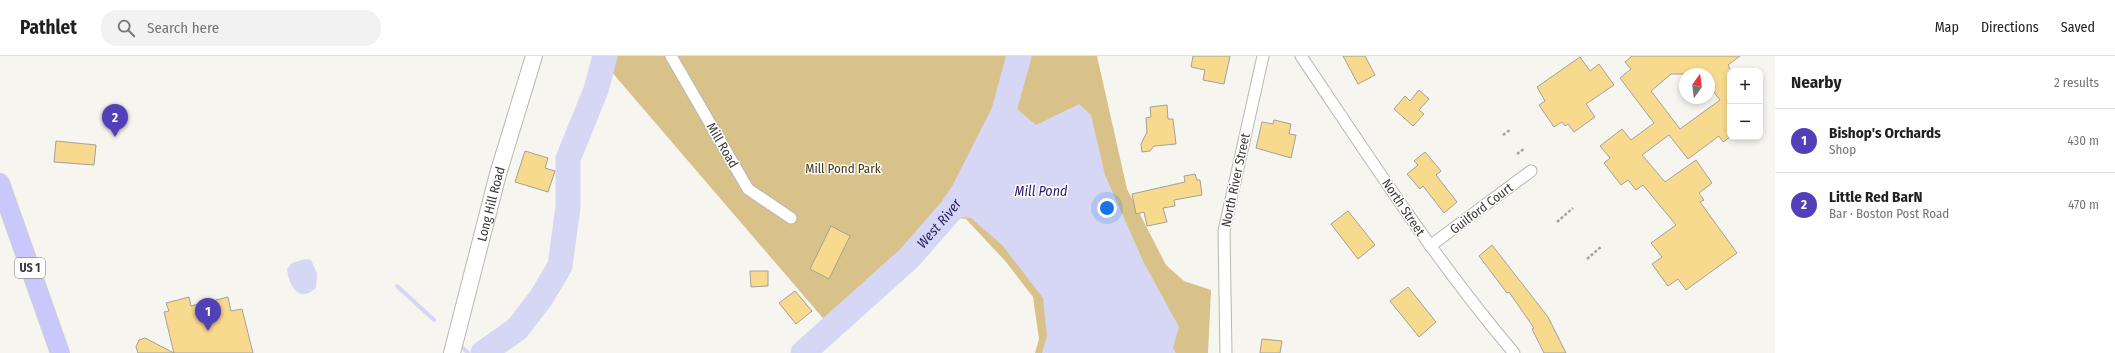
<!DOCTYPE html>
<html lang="en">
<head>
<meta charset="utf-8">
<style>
  body { margin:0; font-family:"Fira Sans Condensed",sans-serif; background:#f2f2f2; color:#202124 }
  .controls { position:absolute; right:12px; top:12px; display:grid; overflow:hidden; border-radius:8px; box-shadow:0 2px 6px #0003 }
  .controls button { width:36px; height:36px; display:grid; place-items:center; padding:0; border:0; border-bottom:1px solid #e0e0e0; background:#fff; color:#202124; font:20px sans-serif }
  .compass { position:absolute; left:1679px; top:12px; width:36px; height:36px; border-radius:50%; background:#fff; box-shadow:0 2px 6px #0003; rotate:14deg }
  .you { position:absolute; left:1107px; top:152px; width:14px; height:14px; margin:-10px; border:3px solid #fff; border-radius:50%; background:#1a73e8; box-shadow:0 0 0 6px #1a73e833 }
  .badge { display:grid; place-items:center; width:26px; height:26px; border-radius:50%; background:#5240b8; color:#fff; font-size:13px; font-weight:700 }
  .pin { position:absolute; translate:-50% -33px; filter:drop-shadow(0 1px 2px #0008) }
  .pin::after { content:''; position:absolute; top:21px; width:14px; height:12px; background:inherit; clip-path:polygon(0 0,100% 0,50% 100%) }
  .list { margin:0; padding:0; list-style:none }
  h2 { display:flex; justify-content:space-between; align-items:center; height:52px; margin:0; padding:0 16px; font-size:17px }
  h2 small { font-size:13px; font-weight:400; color:#757577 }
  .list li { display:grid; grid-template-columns:26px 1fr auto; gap:12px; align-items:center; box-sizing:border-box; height:64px; padding:0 16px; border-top:1px solid #e0e0e0 }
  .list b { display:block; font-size:15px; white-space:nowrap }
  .list p { margin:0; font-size:13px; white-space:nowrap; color:#757577 }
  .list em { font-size:13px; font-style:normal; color:#757577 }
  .icon { flex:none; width:22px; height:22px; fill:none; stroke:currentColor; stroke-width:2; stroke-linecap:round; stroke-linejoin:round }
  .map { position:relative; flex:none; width:1775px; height:297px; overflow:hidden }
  header { display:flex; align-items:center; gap:24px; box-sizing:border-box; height:56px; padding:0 20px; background:#fff; border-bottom:1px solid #e0e0e0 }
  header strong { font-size:19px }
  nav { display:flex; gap:22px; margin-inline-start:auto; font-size:14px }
  .search { width:280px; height:36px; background:#f2f2f2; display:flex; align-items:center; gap:10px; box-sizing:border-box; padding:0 14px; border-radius:16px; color:#757577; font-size:15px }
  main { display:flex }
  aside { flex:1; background:#fff }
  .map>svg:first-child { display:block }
  .green { fill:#d9c289 }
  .water { fill:#d6d7f5 }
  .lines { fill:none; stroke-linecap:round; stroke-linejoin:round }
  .stream { stroke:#d6d7f5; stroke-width:4 }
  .river { stroke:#d6d7f5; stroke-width:25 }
  .building { fill:#f8da8e; stroke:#a3a19c; fill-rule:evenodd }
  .street-casing { stroke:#b9b7b2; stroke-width:13 }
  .secondary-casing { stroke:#b9b7b2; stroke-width:18 }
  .primary-casing { stroke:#d0d0cf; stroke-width:20 }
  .path { stroke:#a6a4a0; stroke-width:2.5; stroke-dasharray:3 2; stroke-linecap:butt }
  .street { stroke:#fff; stroke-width:11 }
  .secondary { stroke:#fff; stroke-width:16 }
  .primary { stroke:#c8c8fc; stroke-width:18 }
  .labels { text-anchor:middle; stroke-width:3; stroke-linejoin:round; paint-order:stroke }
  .shield { fill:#fff; stroke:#767574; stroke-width:1 }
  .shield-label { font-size:12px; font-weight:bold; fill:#3b3a38 }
  .street-label { font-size:13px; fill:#3b3a38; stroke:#fff }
  .park-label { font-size:13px; fill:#433615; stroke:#fff }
  .water-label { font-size:14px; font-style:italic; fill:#291a6a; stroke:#fff }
</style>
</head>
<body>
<header>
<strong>Pathlet</strong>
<div class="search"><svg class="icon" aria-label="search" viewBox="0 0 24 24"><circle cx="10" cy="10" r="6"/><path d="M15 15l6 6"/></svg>Search here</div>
<nav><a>Map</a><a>Directions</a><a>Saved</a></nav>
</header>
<main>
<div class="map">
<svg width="1775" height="297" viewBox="0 0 1775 297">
  <rect width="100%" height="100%" fill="#f7f5ef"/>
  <!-- green -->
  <polygon class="green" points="598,0 1097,0 1127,133 1166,209 1184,225 1211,234 1208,297 1035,297 1039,283 1033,241 1006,206 966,163 949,161 919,197 834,275"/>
  <!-- water -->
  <g class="water">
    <polygon points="995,46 1012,49 1036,69 1079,48 1091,59 1105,119 1144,207 1179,271 1173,292 1176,297 1042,297 1047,280 1043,242 1002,189 971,162 959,161 944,146"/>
    <path d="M305,203L311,204L317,217L316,232C299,248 289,230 287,213L292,207Z"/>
  </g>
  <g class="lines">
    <!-- stream -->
    <g class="stream">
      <polyline points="397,230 434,264"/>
      <polyline points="462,291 468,297"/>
    </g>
    <!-- river -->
    <g class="river">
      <polyline points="997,80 1019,0"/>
      <polyline points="483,297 517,273 541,242 560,210 568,151 568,103 596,34 605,0"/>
      <path id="s1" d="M803,297L909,202L951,154L970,126"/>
    </g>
  </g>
  <!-- building -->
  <g class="building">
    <polygon points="1193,0 1230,0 1224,28 1203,24 1205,14 1191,11"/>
    <polygon points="1343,0 1365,0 1375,19 1358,28"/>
    <path d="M1632,0H1740L1728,9L1730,13V81L1723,86L1719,80L1688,103L1669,79L1642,99L1665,126L1696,104L1712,127L1699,137L1704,144L1700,146L1737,197L1686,234L1678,223L1668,230L1652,208L1662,201L1651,187L1676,169L1643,129L1636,134L1628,124L1621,129L1604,107L1610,102L1600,90L1622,73L1631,84L1654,67L1620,22L1631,13L1625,6ZM1671,18H1709V30L1720,44L1680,73L1651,35Z"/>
    <polygon points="1580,1 1590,15 1599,8 1614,29 1586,48 1595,61 1574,76 1568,68 1565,70 1562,66 1554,71 1539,49 1545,45 1537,31"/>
    <polygon points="1419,34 1429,43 1419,54 1424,58 1413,70 1394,53 1405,40 1410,45"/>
    <polygon points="1167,49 1168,63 1173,63 1176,88 1154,90 1150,95 1142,96 1141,88 1147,76 1146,62 1151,61 1150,51"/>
    <polygon points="1274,64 1291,68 1289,78 1296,79 1291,102 1256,92 1262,66 1273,68"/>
    <polygon points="56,85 96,89 94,109 54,106"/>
    <polygon points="525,95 548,102 545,112 555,115 548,136 515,126"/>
    <polygon points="1425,96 1441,115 1436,119 1457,146 1444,157 1423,130 1420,133 1407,118 1418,109 1414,105"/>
    <polygon points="1195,118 1197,124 1200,124 1202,139 1174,144 1175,150 1163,152 1167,166 1147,170 1144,156 1136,158 1132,138 1185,126 1184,120"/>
    <polygon points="1348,155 1375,189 1358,203 1331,168"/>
    <polygon points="831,170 850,180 829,223 810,213"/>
    <polygon points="1492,189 1548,261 1566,297 1544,297 1532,273 1534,272 1509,236 1507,237 1479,200"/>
    <polygon points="750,215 768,215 768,230 751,231"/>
    <polygon points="1408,231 1436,266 1419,281 1390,245"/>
    <polygon points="795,235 812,255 796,268 779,247"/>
    <polygon points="189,241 191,250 228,241 231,255 242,253 253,297 174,297 164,256 169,255 166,247"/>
    <polygon points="145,282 174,297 138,297 136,291 139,284"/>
    <polygon points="1262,283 1282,285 1280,297 1260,297"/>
  </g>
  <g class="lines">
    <!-- street casing -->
    <g class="street-casing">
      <g id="street">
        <polyline points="671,0 748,133 791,162"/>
        <path d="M1301,0C1369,101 1435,204 1514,297"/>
        <polyline points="1430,190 1531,115"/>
        <polyline points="1226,297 1224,175 1263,0"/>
      </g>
    </g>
    <!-- secondary casing -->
    <g class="secondary-casing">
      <g id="secondary">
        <path id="s2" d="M452,297L498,118L534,0"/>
      </g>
    </g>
    <!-- primary casing -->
    <g class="primary-casing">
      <polyline id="primary" points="0,127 60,297"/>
    </g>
    <!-- path -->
    <g class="path">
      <polyline points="1503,79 1511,73"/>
      <polyline points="1517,98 1525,92"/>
      <polyline points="1557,166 1573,152"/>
      <polyline points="1587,203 1602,190"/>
    </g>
    <!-- street -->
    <use href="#street" class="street"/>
    <!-- secondary -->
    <use href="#secondary" class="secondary"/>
    <!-- primary -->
    <use href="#primary" class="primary"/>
  </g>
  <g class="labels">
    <!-- shield labels -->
    <rect class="shield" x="15" y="202" width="30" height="20" rx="3"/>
    <g class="shield-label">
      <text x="30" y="216">US 1</text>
    </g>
    <!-- street labels -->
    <g class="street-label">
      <text transform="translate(723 89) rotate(60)" y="5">Mill Road</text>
      <text transform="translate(1235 124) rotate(-78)" y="5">North River Street</text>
      <text dy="5" stroke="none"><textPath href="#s2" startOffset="154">Long Hill Road</textPath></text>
      <text transform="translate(1404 151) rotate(56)" y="5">North Street</text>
      <text transform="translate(1481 152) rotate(-37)" y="5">Guilford Court</text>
    </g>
    <!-- park labels -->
    <g class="park-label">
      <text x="843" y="117">Mill Pond Park</text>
    </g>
    <!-- water labels -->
    <g class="water-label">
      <text x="1041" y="140">Mill Pond</text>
      <text dy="5" stroke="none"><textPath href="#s1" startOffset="188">West River</textPath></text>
    </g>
  </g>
</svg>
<div class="controls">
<button>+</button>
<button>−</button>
</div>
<svg class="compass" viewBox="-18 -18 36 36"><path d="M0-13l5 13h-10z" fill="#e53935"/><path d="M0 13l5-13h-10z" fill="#757577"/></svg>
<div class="you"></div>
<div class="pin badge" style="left:208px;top:275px">1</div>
<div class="pin badge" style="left:115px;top:81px">2</div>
</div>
<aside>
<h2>Nearby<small>2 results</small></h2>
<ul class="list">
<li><span class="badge">1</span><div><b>Bishop's Orchards</b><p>Shop</p></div><em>430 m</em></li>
<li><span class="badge">2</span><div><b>Little Red BarN</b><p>Bar · Boston Post Road</p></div><em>470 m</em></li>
</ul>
</aside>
</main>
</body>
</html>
